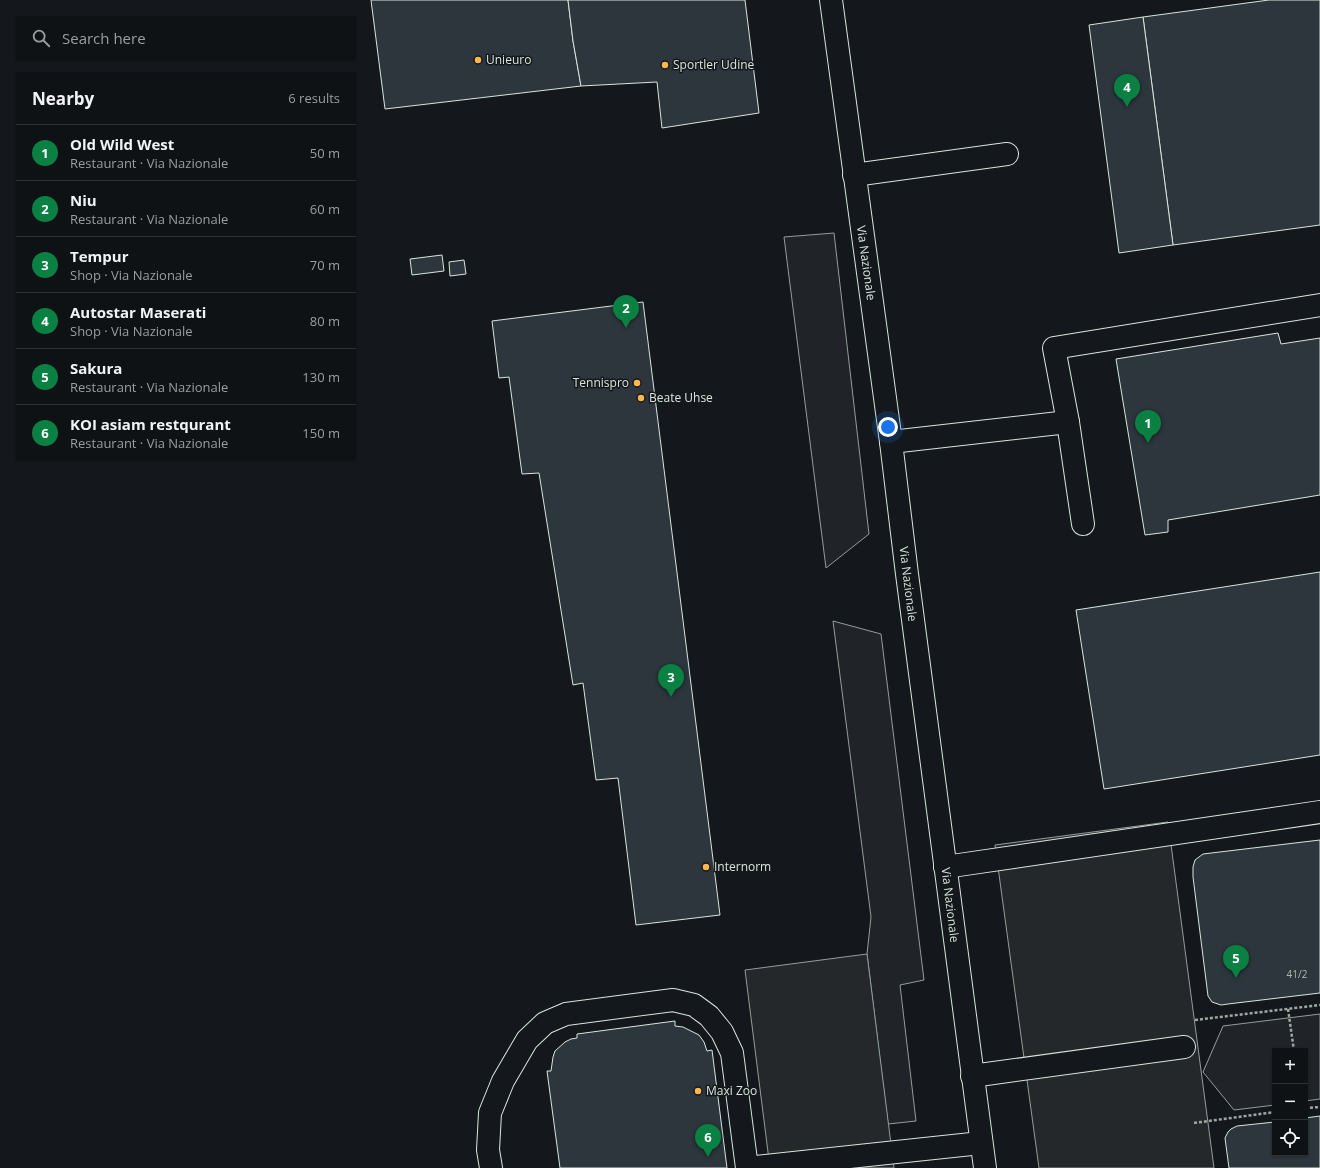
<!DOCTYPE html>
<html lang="en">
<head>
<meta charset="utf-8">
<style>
  body { margin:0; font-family:"Open Sans",sans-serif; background:#1d2022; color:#f1f3f6 }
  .controls { position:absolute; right:12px; bottom:12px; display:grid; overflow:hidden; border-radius:0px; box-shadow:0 1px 3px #0004 }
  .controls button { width:36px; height:36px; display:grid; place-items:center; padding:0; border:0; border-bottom:1px solid #2f3234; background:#0f1215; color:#f1f3f6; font:20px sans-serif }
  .you { position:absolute; left:888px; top:427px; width:14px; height:14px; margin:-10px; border:3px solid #fff; border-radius:50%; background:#1a73e8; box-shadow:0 0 0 6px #1a73e833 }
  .badge { display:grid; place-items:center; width:26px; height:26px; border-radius:50%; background:#0b8043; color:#fff; font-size:13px; font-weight:700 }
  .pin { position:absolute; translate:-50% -33px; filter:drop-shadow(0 1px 2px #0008) }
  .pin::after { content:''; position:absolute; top:21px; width:14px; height:12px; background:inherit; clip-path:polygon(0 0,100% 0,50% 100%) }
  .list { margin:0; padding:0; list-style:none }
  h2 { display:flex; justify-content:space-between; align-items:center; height:52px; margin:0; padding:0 16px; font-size:17px }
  h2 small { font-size:13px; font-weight:400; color:#9b9ea0 }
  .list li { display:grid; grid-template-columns:26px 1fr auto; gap:12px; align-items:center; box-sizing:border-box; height:56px; padding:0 16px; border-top:1px solid #2f3234 }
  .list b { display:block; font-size:15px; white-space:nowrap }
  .list p { margin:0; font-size:13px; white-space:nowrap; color:#9b9ea0 }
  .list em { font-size:13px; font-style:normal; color:#9b9ea0 }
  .icon { flex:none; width:22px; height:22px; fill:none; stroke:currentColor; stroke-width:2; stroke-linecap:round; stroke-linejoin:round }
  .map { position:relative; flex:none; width:1320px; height:1168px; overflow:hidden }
  .search { position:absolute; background:#0f1215; box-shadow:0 1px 3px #0004; left:16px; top:16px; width:340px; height:44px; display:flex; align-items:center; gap:10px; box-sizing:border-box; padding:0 14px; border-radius:0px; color:#9b9ea0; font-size:15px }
  .panel { position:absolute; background:#0f1215; box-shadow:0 1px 3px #0004; left:16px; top:72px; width:340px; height:388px; border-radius:0px }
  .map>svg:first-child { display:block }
  .green { fill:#202428; stroke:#939e99 }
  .parking { fill:#24282b; stroke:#939e99 }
  .building { fill:#2c363c; stroke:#d8e6dc }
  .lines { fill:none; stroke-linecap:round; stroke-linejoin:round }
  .minor-casing { stroke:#d8e6dc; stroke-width:24 }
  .major-casing { stroke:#d8e6dc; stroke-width:24 }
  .path { stroke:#9da8a2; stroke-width:2.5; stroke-dasharray:3 2; stroke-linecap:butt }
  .minor { stroke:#14181c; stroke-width:22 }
  .major { stroke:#14181c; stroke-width:22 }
  .poi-dot { fill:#ffb74d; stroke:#14181c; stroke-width:1.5 }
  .labels { text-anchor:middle; stroke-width:3; stroke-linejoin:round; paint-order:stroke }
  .number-label { font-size:10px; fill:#adbab4 }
  .poi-label { font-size:12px; fill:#d8e6dc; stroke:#14181c; text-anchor:start }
  .street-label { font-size:12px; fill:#d8e6dc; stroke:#14181c }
</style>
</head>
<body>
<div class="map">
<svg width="1320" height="1168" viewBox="0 0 1320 1168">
  <rect width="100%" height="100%" fill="#14181c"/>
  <!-- green -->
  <g class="green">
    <polygon points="834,233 869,534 826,568 784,237"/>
    <polygon points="833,621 881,634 924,980 900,985 916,1121 888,1124 867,954 871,917"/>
    <polygon points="1320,1014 1320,1099 1305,1101 1305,1051 1275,1051 1275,1105 1234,1110 1203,1072 1223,1026"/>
  </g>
  <!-- parking -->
  <g class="parking">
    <polygon points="1168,822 1214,1168 1039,1168 995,845"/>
    <polygon points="867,954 894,1168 770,1168 745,970"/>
  </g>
  <!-- building -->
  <g class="building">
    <polygon points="371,0 568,0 573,41 581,86 385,109"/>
    <polygon points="568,0 745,0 759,113 662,128 657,82 581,86 573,41"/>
    <polygon points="1269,0 1320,0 1320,225 1173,245 1143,17"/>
    <polygon points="1143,17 1173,245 1119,253 1089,25"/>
    <polygon points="442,255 444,271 412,275 410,259"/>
    <polygon points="464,260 466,274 450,276 449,262"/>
    <polygon points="643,302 720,915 636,925 618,778 596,780 583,683 573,685 539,473 522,474 509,377 499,378 492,321"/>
    <polygon points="1278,333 1281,344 1320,338 1320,495 1168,520 1168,532 1145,535 1116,359"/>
    <polygon points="1320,572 1320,755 1104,789 1076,610"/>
    <polygon points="1320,840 1320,993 1228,1004 1221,1005 1212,1002 1208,996 1193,877 1193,867 1195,860 1203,854"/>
    <polygon points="675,1021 675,1026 683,1027 699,1035 704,1042 707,1051 712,1050 727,1168 560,1168 547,1071 551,1071 553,1057 555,1051 565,1042 571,1039 577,1038 577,1034"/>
    <polygon points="1320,1116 1320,1168 1229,1168 1225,1138 1228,1132 1231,1129 1237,1126 1275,1122 1275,1153 1305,1153 1305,1118"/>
  </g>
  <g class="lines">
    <!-- minor casing -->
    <g class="minor-casing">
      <g id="minor">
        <polyline points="854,175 1007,154"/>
        <polyline points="1068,422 1054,348 1320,305"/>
        <polyline points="891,442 1068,422 1083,524"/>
        <polyline points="945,867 1320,812"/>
        <polyline points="972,1076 1184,1047"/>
        <polyline points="491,1168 488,1150 490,1113 503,1081 527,1040 545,1023 566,1014 673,1000 694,1005 709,1016 722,1032 732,1053 747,1168"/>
        <polyline points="747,1168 981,1143"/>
      </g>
    </g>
    <!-- major casing -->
    <g class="major-casing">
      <polyline id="major" points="831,0 891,442 907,574 985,1168"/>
    </g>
    <!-- path -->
    <g class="path">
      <polyline points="1288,1009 1294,1051"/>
      <polyline points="1195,1020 1320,1005"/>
      <polyline points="1305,1108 1320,1107"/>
      <polyline points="1194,1123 1275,1112"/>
    </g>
    <!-- minor -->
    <use href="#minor" class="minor"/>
    <!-- major -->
    <use href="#major" class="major"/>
  </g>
  <!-- markers -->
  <g class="poi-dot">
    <circle cx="478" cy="60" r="4"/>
    <circle cx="665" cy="65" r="4"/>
    <circle cx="637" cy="383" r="4"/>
    <circle cx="641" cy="398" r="4"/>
    <circle cx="706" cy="867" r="4"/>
    <circle cx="698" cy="1091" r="4"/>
  </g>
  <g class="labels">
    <!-- number labels -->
    <g class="number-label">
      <text x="1297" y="978">41/2</text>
    </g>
    <!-- poi labels -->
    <g class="poi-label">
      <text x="486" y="64">Unieuro</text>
      <text x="673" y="69">Sportler Udine</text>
      <text x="629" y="387" text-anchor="end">Tennispro</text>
      <text x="649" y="402">Beate Uhse</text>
      <text x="714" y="871">Internorm</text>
      <text x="706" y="1095">Maxi Zoo</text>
    </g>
    <!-- street labels -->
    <g class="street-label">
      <text transform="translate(866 263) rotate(82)" y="4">Via Nazionale</text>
      <text transform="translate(908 584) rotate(83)" y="4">Via Nazionale</text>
      <text transform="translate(950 905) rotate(83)" y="4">Via Nazionale</text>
    </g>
  </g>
</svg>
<div class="controls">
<button>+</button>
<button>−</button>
<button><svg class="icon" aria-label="locate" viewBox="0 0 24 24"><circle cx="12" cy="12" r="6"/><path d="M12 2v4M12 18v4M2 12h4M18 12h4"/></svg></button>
</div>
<div class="you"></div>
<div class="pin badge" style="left:1148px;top:443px">1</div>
<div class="pin badge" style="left:626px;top:328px">2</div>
<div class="pin badge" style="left:671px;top:697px">3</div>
<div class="pin badge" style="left:1127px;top:107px">4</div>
<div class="pin badge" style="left:1236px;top:978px">5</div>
<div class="pin badge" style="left:708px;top:1157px">6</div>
<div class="search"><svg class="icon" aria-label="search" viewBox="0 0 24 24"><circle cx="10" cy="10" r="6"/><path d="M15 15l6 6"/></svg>Search here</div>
<section class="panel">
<h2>Nearby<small>6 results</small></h2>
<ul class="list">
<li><span class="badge">1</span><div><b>Old Wild West</b><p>Restaurant · Via Nazionale</p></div><em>50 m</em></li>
<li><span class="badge">2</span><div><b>Niu</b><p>Restaurant · Via Nazionale</p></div><em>60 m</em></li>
<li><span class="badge">3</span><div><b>Tempur</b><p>Shop · Via Nazionale</p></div><em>70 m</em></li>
<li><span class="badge">4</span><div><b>Autostar Maserati</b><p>Shop · Via Nazionale</p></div><em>80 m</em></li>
<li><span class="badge">5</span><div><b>Sakura</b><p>Restaurant · Via Nazionale</p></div><em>130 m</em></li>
<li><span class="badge">6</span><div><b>KOI asiam restqurant</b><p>Restaurant · Via Nazionale</p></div><em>150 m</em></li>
</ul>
</section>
</div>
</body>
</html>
